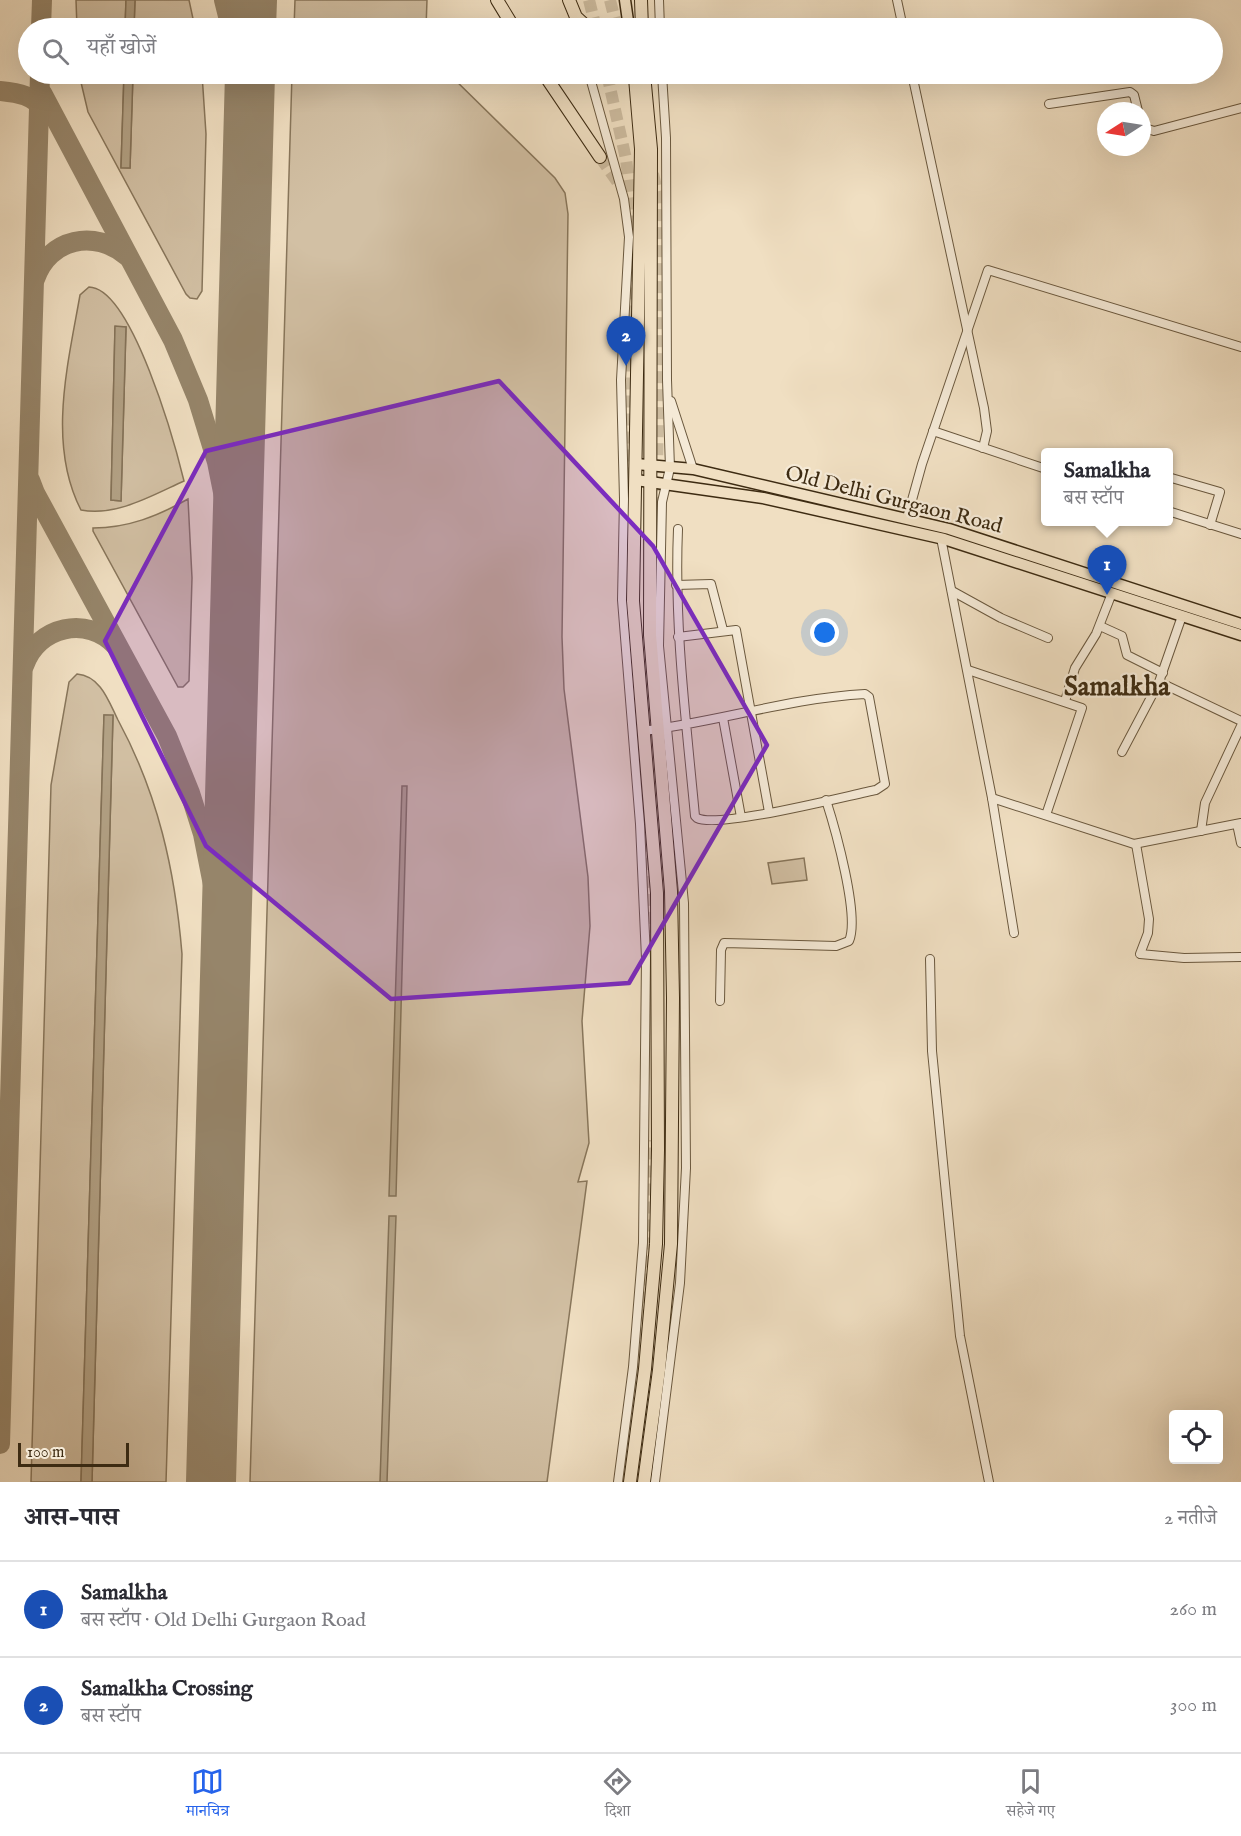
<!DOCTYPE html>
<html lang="hi">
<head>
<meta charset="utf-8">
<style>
  body { margin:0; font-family:"IM FELL English","Noto Serif Devanagari",serif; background:#f7f7f7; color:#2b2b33 }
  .controls { position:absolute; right:18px; bottom:18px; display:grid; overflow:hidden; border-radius:6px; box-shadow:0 6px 24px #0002 }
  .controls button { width:54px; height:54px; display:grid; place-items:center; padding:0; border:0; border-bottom:2px solid #e1e1e2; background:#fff; color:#2b2b33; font:30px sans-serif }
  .compass { position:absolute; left:1097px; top:102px; width:54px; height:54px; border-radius:50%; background:#fff; box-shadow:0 6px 24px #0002; rotate:258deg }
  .scale { position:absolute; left:18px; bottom:15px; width:111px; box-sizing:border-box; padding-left:6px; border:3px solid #3d2b12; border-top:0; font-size:16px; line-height:21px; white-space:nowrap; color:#3d2b12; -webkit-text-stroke:4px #f5ead7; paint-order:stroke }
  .you { position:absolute; left:825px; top:633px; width:21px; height:21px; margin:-15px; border:4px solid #fff; border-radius:50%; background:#1a73e8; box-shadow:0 0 0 9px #1a73e833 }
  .badge { display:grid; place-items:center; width:39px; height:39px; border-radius:50%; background:#2563eb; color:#fff; font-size:20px; font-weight:700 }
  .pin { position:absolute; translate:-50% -50px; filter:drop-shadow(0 2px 3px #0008) }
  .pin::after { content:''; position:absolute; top:32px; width:21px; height:18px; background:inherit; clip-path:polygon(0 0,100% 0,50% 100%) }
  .popup { position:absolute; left:1041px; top:448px; width:132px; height:78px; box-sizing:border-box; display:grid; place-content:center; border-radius:6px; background:#fff; filter:drop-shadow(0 2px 4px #0005); font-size:20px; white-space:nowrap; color:#7c7c81 }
  .popup b { font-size:22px; color:#2b2b33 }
  .popup::after { content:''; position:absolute; left:50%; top:100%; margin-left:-12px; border:12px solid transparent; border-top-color:#fff }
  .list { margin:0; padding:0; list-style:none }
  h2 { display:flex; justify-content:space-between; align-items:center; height:78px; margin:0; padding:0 24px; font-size:26px }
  h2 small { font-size:20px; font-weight:400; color:#7c7c81 }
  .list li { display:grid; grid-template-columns:39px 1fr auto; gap:18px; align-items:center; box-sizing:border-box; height:96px; padding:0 24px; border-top:2px solid #e1e1e2 }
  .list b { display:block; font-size:22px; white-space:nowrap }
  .list p { margin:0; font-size:20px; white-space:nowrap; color:#7c7c81 }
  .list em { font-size:20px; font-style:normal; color:#7c7c81 }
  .icon { flex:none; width:33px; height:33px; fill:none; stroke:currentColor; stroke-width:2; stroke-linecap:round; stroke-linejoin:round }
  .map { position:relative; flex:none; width:1241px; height:1482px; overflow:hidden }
  .search { position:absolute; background:#fff; box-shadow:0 6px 24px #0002; left:18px; right:18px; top:18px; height:66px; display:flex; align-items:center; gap:15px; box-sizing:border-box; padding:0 21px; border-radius:33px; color:#7c7c81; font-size:22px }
  .sheet { height:270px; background:#fff }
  nav { display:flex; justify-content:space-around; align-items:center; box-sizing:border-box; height:84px; border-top:2px solid #e1e1e2; background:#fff; font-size:16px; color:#7c7c81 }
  nav a { display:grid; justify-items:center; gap:3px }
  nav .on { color:#2563eb }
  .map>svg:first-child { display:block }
  .green { fill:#d2c0a4; stroke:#88765b; stroke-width:1.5; fill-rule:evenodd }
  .water { fill:#b3a286; stroke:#847258; stroke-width:1.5 }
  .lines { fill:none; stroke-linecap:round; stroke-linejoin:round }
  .taxiway { stroke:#96856a; stroke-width:20 }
  .runway { stroke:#96856a; stroke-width:50 }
  .highway-tunnel { stroke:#ccbb9f; stroke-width:12; stroke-dasharray:12 6; stroke-linecap:butt }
  .minor-casing { stroke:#6a583e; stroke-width:10 }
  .major-casing { stroke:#3d2b12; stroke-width:13 }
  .highway-casing { stroke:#3d2b12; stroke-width:14 }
  .minor { stroke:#f5ead7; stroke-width:8 }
  .major { stroke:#f0dfc2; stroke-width:10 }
  .highway { stroke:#f0dfc2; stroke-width:12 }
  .marked { fill:#7b2cbf; fill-opacity:0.2; stroke:#7b2cbf; stroke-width:4.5; stroke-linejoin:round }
  .labels { text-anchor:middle; stroke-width:4.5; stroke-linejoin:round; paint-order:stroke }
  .street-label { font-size:21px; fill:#3d2b12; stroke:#f5ead7 }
  .district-label { font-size:27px; font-weight:bold; fill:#3d2b12; stroke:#f5ead7 }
</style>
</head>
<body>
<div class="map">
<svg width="1241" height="1482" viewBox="0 0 1241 1482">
  <rect width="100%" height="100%" fill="#f0dfc2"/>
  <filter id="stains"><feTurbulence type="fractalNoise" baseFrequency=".00333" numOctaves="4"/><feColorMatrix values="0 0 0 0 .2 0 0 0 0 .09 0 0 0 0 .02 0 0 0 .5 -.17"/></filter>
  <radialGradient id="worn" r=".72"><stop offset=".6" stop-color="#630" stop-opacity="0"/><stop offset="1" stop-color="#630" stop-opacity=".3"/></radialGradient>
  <!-- green -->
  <g class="green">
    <polygon points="76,0 126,0 125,28 77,28"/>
    <polygon points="135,0 189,0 195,28 134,28"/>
    <polygon points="295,0 427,0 426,28 294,28"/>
    <polygon points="79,74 124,74 121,167 130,168 133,74 202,74 206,134 202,291 197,299 190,298 186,294 88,112"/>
    <polygon points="292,74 449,74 555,178 565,193 568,214 562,637 564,689 588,877 590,926 582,1021 589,1143 578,1182 587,1181 547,1482 250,1482"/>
    <path d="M89,287C132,288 175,444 184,481C153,495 116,517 81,510C47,444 68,364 80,295ZM115,327H126L121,501L111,500Z"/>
    <path d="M188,499L192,578L189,681L183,687H178L93,531V528C128,528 158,516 188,499Z"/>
    <path d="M77,674C101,676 109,702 118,720C158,794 175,870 182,954L166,1482H92L113,716L104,715L81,1482H31L51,785L69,682Z"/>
    <polygon points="804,858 807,880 772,884 768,863"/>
  </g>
  <!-- water -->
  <g class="water">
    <polygon points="126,0 135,0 134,28 125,28"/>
    <polygon points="124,74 133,74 130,168 121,168"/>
    <polygon points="115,326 126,327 121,501 111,500"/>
    <polygon points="104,715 113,715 92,1482 81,1482"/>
    <polygon points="402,786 407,786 396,1196 389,1196"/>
    <polygon points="389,1216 396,1216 387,1482 380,1482"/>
  </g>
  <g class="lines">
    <!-- taxiway -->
    <g class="taxiway">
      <polyline points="224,0 231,28"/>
      <polyline points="41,28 42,0"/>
      <polyline points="239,74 247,182"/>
      <path d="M0,91C19,93 33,95 45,111"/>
      <polyline points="42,93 173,340 198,400 217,462 226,507 232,566 234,639"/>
      <path d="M35,279C49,238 95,229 127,256"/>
      <polyline points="30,480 35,493 167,736 190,793 203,834 216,900 224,1006"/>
      <path d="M24,666C37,626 88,615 116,646"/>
      <polyline points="0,1444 40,74"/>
    </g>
    <!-- runway -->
    <g class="runway">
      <polyline points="251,28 252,0"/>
      <polyline points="211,1482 250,74"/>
    </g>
    <!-- highway-tunnel -->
    <g class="highway-tunnel">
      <polyline points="589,0 596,28"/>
      <polyline points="610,0 617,28"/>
      <polyline points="607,74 626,159 632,205 628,538"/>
      <polyline points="600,157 621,187"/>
      <polyline points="653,174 660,203 656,578"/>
      <polyline points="629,606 631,667"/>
      <polyline points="644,840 648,933"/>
      <polyline points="622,1482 639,1368 648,1243 648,1140"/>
    </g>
    <!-- minor casing -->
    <g class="minor-casing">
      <g id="minor">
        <polyline points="659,0 660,28"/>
        <polyline points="897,0 903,28"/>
        <polyline points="589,74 624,199 629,237 621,380 624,499 622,600 640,824 646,958 643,1243 633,1367 618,1482"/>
        <polyline points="912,74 984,408 987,431 983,448"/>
        <polyline points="1049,104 1130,92 1134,95 1138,111"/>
        <polyline points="1142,127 1154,131 1241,108"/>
        <polyline points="671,401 693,469"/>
        <polyline points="933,431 1046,469"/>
        <polyline points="1168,477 1220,492 1210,525"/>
        <polyline points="1168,511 1241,534"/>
        <polyline points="907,518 922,464 988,270 1241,347"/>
        <polyline points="941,538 992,798 1014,933"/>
        <polyline points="676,585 711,584 723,630"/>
        <polyline points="952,591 1001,618 1048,638"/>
        <polyline points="1100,626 1122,636 1127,655 1163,673"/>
        <polyline points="678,637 736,630 769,812"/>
        <polyline points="968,670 1082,708 1046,815"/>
        <polyline points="1159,682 1241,721"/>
        <polyline points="1065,701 1075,668 1096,634 1112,593"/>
        <polyline points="723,718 741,817"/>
        <path d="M643,731C717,722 790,698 865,694L869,697L885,784L876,790C846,796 718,829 697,818L695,816C686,720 674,625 678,529"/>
        <polyline points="1122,752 1159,682 1182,616"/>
        <polyline points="992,798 1134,844 1241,823"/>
        <polyline points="1237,824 1241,843"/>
        <polyline points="1201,831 1205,803 1241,726"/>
        <polyline points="1136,844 1149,919 1148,933 1140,954 1184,958 1241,957"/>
        <polyline points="930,959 932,1051 960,1336 989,1482"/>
        <path d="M720,1001L721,950L724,943L836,946L849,941C860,916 835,828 826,800"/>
        <polyline points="655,1482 680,1283 686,1168 684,903 659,646 662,502 670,468 667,380 666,138 662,74"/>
      </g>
    </g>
    <!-- major casing -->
    <g class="major-casing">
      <g id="major">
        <polyline points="625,0 629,28"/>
        <polyline points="636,464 693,469 949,529 1241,624"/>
        <polyline points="636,480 763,498 944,539 1241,635"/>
      </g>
    </g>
    <!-- highway casing -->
    <g class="highway-casing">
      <g id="highway">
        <polyline points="497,0 514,28"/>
        <polyline points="569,0 576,17 588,28"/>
        <polyline points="641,0 642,28"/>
        <polyline points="544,74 600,157"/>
        <polyline points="630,1482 645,1369 656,1244 658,1150 657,893 633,601 641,149 635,78 631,74"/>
        <polyline points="644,1482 659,1370 671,1244 673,998 671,891 650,635 651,149 644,74"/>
      </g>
    </g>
    <!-- minor -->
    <use href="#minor" class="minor"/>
    <!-- major -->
    <use href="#major" class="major"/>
    <!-- highway -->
    <use href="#highway" class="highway"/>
  </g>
  <!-- marked area -->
  <path class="marked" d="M499,381L653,546L767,745L629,983L391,999L206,846L105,641L206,451Z"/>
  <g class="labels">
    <!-- street labels -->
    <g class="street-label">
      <text transform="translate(894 499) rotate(14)" y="7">Old Delhi Gurgaon Road</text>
    </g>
    <!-- district labels -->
    <g class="district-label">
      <text x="1117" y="695">Samalkha</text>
    </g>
  </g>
  <rect width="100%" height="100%" filter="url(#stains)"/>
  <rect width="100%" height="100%" fill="url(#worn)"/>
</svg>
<div class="controls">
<button><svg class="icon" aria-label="locate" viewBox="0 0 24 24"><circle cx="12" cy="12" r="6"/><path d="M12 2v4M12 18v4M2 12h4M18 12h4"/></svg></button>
</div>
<svg class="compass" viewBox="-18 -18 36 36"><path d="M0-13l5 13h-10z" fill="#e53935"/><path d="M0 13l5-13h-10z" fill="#7c7c81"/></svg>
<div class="scale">100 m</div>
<div class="you"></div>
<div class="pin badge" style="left:1107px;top:595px;background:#1a4fb4">1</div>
<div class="popup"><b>Samalkha</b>बस स्टॉप</div>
<div class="pin badge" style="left:626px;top:366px;background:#1a4fb4">2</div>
<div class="search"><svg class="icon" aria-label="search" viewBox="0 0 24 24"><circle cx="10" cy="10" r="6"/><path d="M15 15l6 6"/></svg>यहाँ खोजें</div>
</div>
<section class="sheet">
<h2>आस-पास<small>2 नतीजे</small></h2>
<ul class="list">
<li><span class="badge" style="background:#1a4fb4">1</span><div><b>Samalkha</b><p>बस स्टॉप · Old Delhi Gurgaon Road</p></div><em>260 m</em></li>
<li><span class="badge" style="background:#1a4fb4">2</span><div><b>Samalkha Crossing</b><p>बस स्टॉप</p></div><em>300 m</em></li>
</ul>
</section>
<nav>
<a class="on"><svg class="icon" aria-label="map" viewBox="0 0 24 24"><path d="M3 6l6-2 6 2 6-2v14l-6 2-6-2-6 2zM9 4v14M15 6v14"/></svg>मानचित्र</a>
<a><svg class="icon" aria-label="directions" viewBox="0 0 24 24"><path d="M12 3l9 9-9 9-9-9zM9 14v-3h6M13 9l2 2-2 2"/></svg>दिशा</a>
<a><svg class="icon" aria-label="saved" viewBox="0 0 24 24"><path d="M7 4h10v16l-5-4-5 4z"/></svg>सहेजे गए</a>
</nav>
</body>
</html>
